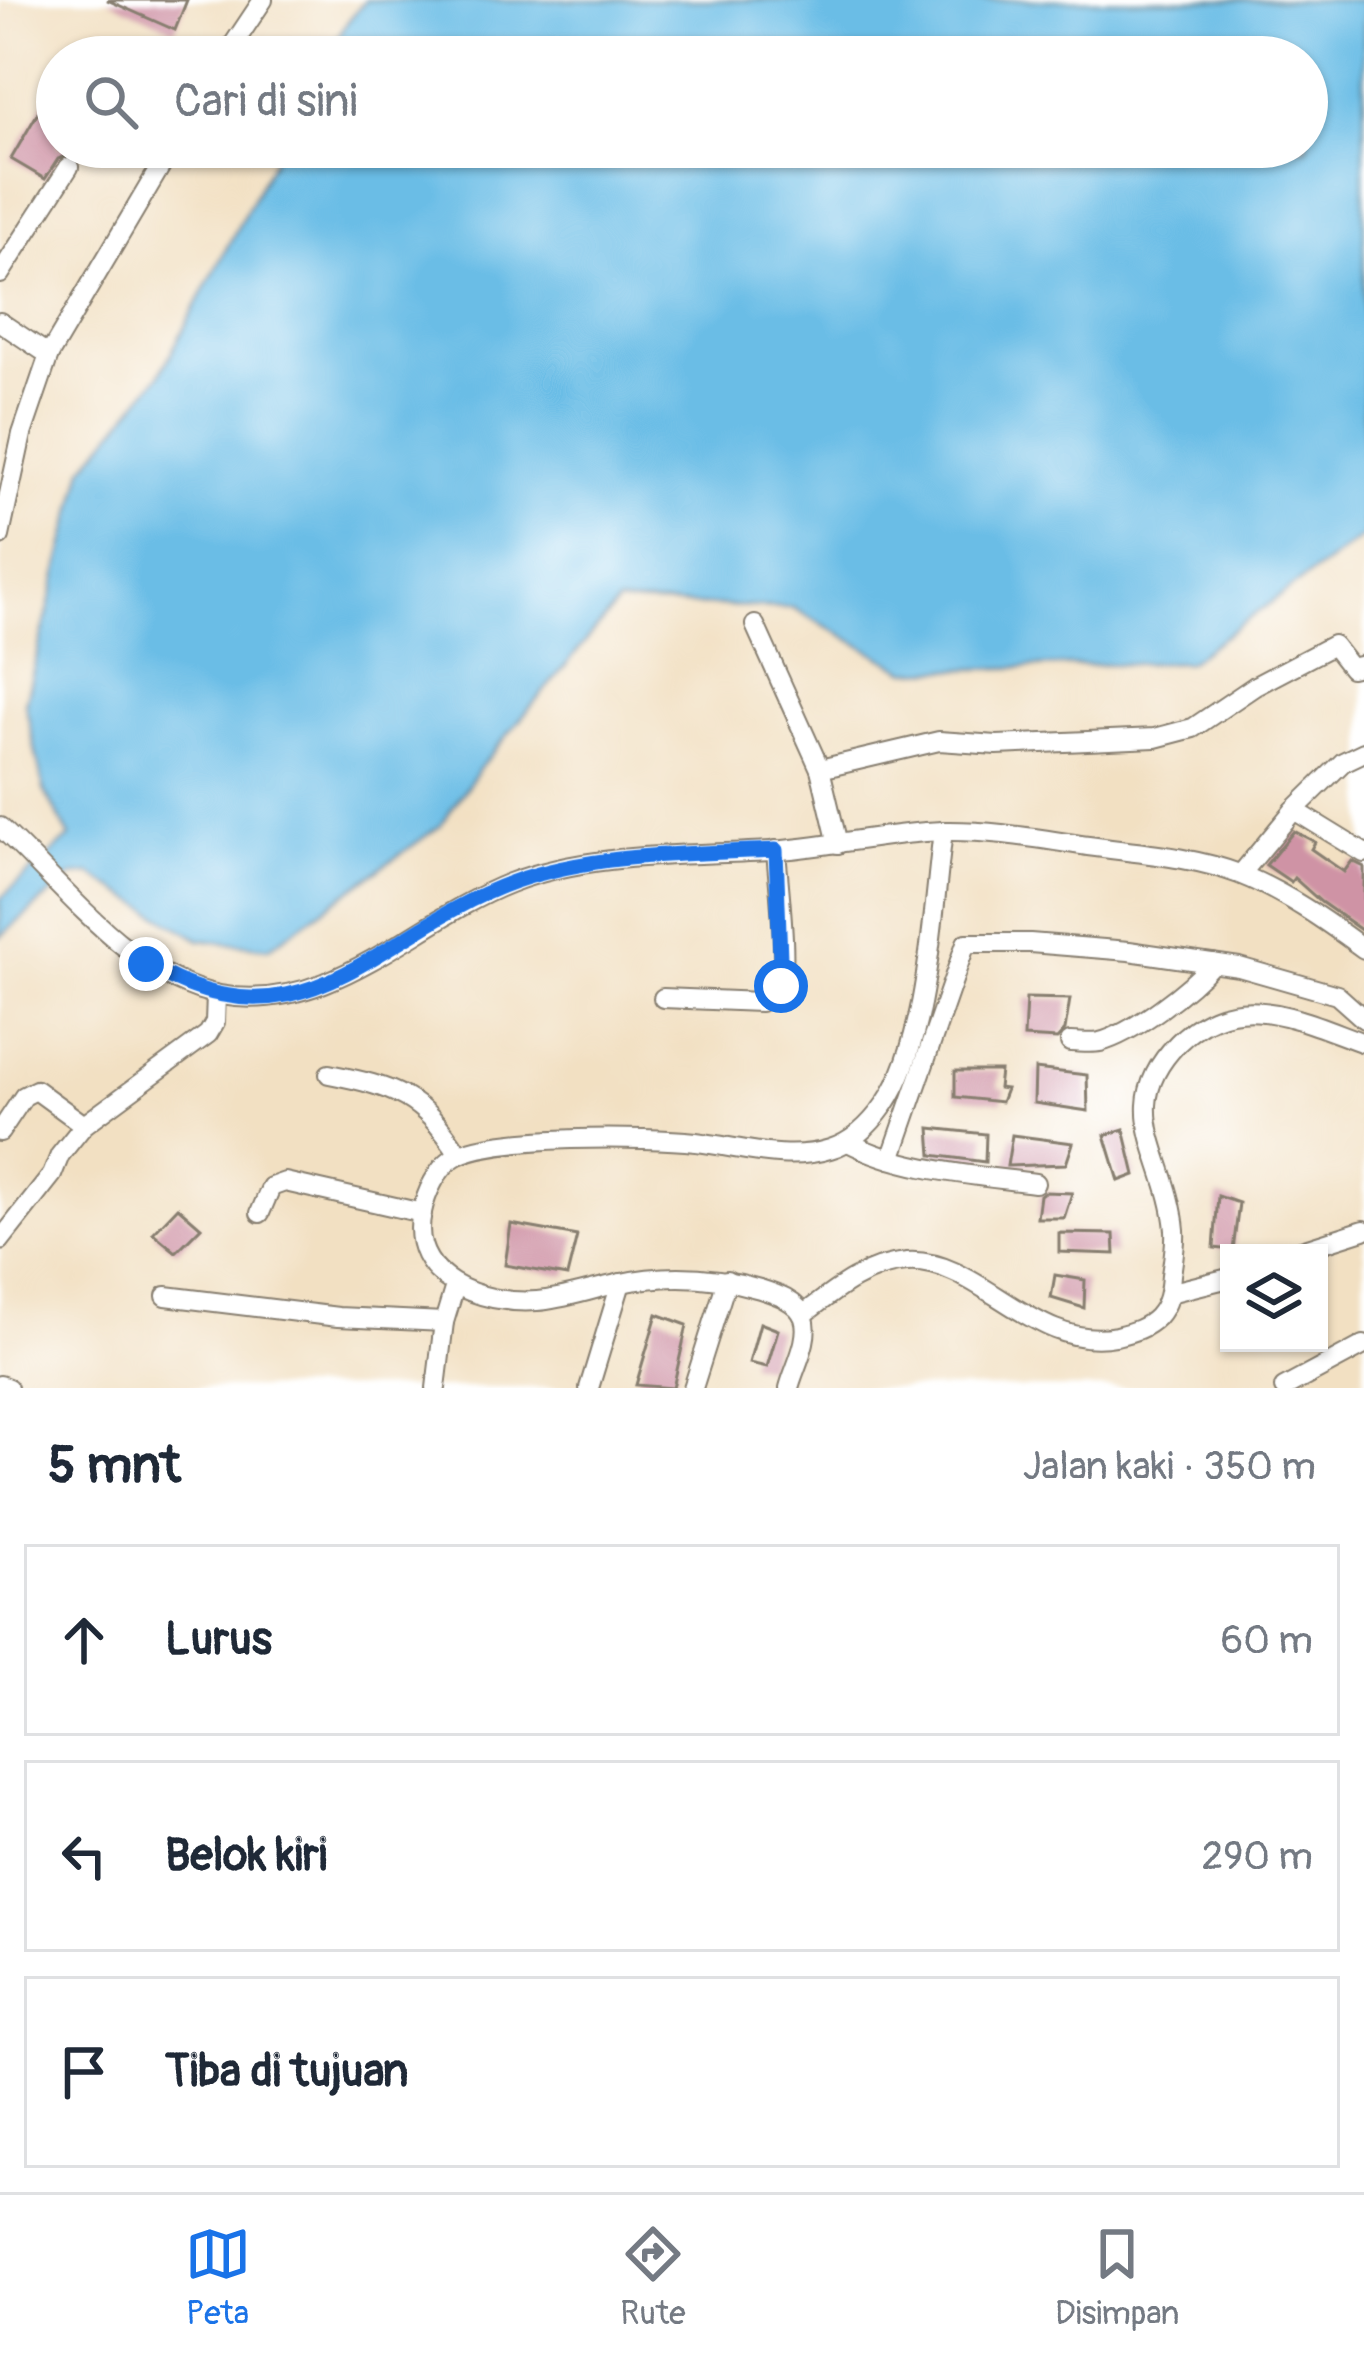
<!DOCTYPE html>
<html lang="id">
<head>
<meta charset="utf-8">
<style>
  body { margin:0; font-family:Pangolin,sans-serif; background:#f2f2f3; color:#1f2937 }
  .controls { position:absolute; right:36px; bottom:36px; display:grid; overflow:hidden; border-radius:0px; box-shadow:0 3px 9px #0004 }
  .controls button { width:108px; height:108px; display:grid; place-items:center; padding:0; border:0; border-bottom:3px solid #e0e1e3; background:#fff; color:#1f2937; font:60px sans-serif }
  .stop { position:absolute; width:36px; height:36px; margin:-27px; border:9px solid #1a73e8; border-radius:50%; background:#fff }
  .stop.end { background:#1a73e8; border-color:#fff; box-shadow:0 3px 12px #0008 }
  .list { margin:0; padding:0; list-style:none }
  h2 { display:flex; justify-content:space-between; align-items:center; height:156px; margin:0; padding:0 48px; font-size:51px }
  h2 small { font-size:39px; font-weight:400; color:#747a83 }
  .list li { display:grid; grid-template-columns:78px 1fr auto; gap:36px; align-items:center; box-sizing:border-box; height:192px; margin:0 24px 24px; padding:0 24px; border:3px solid #e0e1e3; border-radius:0px }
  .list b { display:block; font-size:45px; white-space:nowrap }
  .list em { font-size:39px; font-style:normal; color:#747a83 }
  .icon { flex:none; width:66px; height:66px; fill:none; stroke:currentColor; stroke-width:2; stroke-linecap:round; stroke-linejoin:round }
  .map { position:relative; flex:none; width:1364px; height:1388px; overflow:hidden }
  .search { position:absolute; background:#fff; box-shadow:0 3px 9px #0004; left:36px; right:36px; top:36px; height:132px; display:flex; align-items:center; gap:30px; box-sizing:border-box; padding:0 42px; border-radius:66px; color:#747a83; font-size:45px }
  .sheet { height:804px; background:#fff }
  nav { display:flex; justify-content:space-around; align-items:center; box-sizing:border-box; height:168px; border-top:3px solid #e0e1e3; background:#fff; font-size:33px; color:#747a83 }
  nav a { display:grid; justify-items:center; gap:6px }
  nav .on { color:#1a73e8 }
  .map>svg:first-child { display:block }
  .water { fill:#6abde6; stroke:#436c81; stroke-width:3 }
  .building { fill:#cf93a5 }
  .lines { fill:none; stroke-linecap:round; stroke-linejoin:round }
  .minor-casing { stroke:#877e6f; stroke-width:22 }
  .minor { stroke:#fff; stroke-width:18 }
  .route { stroke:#1a73e8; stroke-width:15 }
</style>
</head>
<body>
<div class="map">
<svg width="1364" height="1388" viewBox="0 0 1364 1388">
  <rect width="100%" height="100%" fill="#fff"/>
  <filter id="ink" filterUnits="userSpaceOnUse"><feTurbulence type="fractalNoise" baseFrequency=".00833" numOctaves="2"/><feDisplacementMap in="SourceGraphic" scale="24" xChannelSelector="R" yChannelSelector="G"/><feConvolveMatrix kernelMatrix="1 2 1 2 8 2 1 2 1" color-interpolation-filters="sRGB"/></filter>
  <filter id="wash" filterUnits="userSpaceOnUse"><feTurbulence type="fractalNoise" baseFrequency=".004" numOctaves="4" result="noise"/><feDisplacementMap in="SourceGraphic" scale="48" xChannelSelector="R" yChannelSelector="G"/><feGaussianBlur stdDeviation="2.7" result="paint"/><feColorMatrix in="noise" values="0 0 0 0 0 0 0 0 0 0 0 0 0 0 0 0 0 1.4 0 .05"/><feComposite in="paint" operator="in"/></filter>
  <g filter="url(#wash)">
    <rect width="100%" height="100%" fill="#f2e0c2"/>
    <!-- water -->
    <polygon class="water" points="365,0 1364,0 1364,536 1188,662 907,671 793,608 618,603 479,769 440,826 269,948 200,940 90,874 72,876 0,937 0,899 70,837 44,790 25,703 84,468 159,376 280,147 1307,147 1307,57 328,57 344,26"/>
    <g id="blocks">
      <!-- building -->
      <g class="building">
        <polygon points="107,0 187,0 175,30"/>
        <polygon points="57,80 57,147 77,147 72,154 58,159 45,179 11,159"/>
        <polygon points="1294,831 1315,842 1311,849 1344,872 1352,861 1364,867 1364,932 1321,902 1294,878 1291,882 1266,865"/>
        <polygon points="1026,998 1070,999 1065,1030 1057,1039 1024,1037"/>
        <polygon points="1035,1069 1087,1075 1088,1111 1034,1103"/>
        <polygon points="955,1071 1000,1071 998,1088 1006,1089 1001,1102 955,1097"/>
        <polygon points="930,1128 986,1134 985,1162 932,1155"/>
        <polygon points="1124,1129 1135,1175 1119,1181 1105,1135"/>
        <polygon points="1012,1135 1073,1143 1066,1164 1007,1166"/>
        <polygon points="1044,1192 1072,1193 1064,1218 1037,1218 1040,1195"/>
        <polygon points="1218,1196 1239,1203 1233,1250 1214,1248"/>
        <polygon points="178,1207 201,1227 176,1252 153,1233"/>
        <polygon points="511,1224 577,1236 567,1276 505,1265"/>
        <polygon points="1059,1233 1114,1234 1115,1254 1059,1252"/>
        <polygon points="1055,1275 1085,1280 1084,1308 1051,1298"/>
        <polygon points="657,1314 687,1325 673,1388 636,1385"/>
        <polygon points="760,1323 778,1330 767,1367 749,1363"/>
      </g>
    </g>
  </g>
  <g filter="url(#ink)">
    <use href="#blocks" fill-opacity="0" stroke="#877e6f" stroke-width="3"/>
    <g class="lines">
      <!-- minor casing -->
      <g class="minor-casing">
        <g id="minor">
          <polyline points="225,57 263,0"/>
          <polyline points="0,274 69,167"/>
          <polyline points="0,322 49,355"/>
          <polyline points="0,536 22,434 49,355 172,147"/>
          <polyline points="755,625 820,769 838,844"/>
          <polyline points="820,769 939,741 997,745 1155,738 1193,728 1255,686 1333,645 1351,668 1364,665"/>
          <polyline points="1294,810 1343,762 1364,752"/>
          <path d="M0,827C62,884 134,980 220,995C332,1015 413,921 510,883C591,852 686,856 771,851C828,847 886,833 943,831C991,830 1040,839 1088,846C1138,853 1191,856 1239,874C1283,891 1326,921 1364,949"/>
          <polyline points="1241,874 1294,810 1364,853"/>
          <path d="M663,998L760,1002C769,998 778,995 781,985C788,959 778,881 776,850"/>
          <path d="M1070,1042C1079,1042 1091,1044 1100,1042C1134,1033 1190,989 1213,963"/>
          <path d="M329,1074C395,1087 422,1096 459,1154"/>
          <polyline points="0,1132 24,1096 36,1090 84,1125"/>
          <path d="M848,1142C904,1171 973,1175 1035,1183"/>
          <polyline points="891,1159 966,943 1030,943 1129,951 1239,967 1337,995 1364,1019"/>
          <polyline points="260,1213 271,1187 285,1182 422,1213"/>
          <polyline points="0,1241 52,1175 60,1155 84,1125 208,1034 215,1022 216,995"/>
          <polyline points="1292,1253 1364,1230"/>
          <polyline points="1169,1293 1229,1278"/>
          <polyline points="166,1296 338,1317 444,1322"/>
          <path d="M803,1315C834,1291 865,1265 907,1262C978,1257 1034,1352 1116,1336C1132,1332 1145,1329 1157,1317C1168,1305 1170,1291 1171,1275C1173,1261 1176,1244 1175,1230C1169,1156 1113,1109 1178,1043C1236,985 1299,1020 1364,1043"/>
          <polyline points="0,1385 8,1388"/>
          <polyline points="436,1388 444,1322 455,1286"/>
          <polyline points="589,1388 621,1283"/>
          <polyline points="693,1388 727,1280"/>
          <path d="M789,1388C794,1368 811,1339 804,1318C798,1301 776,1294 760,1289C712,1275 666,1273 617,1284C591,1289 564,1299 537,1301C482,1305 407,1279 422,1212C426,1193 437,1169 453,1158C489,1134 649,1137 696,1142C741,1147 785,1163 830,1149C854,1142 871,1124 885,1104C928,1042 933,907 943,831"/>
          <polyline points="1284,1388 1364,1345"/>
        </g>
      </g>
      <!-- minor -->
      <use href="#minor" class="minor"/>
    </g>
  </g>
  <g class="lines" filter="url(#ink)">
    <!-- route -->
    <path class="route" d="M146,964C306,1059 376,931 513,882C595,853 690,854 776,850L781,986"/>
  </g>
</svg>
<div class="controls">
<button><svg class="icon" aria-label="layers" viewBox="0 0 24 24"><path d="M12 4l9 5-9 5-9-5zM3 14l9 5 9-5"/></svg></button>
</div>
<div class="stop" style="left:781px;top:986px"></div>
<div class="stop end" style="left:146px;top:964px"></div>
<div class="search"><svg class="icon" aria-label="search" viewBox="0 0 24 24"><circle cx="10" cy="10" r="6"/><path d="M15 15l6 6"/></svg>Cari di sini</div>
</div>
<section class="sheet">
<h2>5 mnt<small>Jalan kaki · 350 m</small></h2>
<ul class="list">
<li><svg class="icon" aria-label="ahead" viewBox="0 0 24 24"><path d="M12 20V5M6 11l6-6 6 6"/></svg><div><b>Lurus</b></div><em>60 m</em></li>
<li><svg class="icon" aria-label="left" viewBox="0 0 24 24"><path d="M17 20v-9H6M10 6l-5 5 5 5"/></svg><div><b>Belok kiri</b></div><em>290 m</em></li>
<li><svg class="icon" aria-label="arrive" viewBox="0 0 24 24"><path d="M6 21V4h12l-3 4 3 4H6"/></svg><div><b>Tiba di tujuan</b></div></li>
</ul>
</section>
<nav>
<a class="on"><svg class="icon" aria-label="map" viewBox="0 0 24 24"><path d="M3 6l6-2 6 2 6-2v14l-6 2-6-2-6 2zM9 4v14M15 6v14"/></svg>Peta</a>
<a><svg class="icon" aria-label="directions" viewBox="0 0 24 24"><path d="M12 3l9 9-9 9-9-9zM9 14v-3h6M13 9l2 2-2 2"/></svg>Rute</a>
<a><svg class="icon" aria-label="saved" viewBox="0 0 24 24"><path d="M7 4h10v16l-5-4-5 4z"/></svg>Disimpan</a>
</nav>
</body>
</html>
